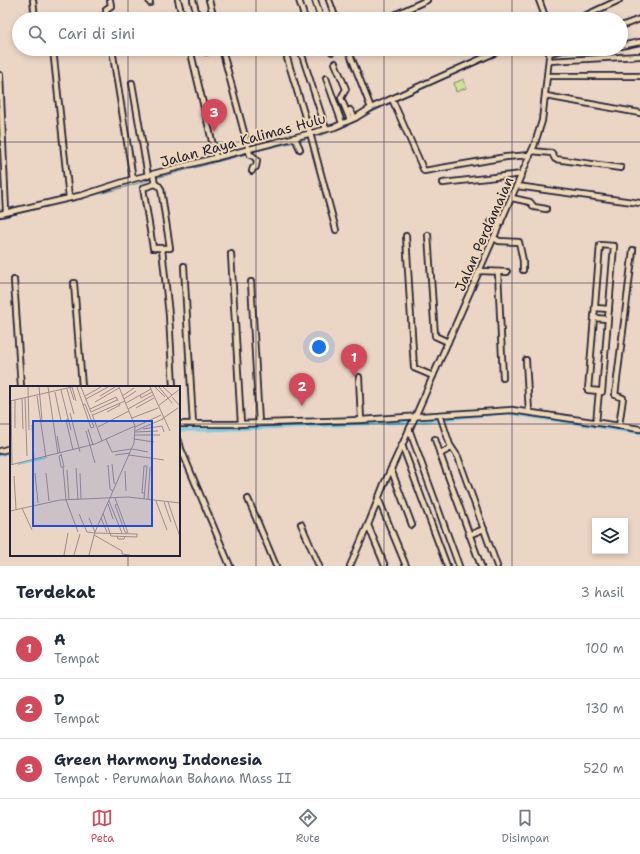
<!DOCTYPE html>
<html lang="id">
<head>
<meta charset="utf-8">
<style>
  body { margin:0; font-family:"Shantell Sans",sans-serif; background:#f6f6f7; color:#1f2937 }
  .controls { position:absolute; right:12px; bottom:12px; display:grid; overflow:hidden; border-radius:0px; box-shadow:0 2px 6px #0003 }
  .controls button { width:36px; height:36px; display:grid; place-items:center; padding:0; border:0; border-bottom:1px solid #e0e1e3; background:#fff; color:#1f2937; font:20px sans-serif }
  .you { position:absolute; left:319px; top:347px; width:14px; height:14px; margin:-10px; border:3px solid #fff; border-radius:50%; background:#1a73e8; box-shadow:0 0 0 6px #1a73e833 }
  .badge { display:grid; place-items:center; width:26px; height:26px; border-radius:50%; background:#d1495b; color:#fff; font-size:13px; font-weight:700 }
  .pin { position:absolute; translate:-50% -33px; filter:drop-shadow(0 1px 2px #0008) }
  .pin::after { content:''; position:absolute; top:21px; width:14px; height:12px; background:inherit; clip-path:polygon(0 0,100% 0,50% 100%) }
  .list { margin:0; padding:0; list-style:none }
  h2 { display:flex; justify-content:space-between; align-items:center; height:52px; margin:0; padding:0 16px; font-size:17px }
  h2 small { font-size:13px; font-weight:400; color:#747a83 }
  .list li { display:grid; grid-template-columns:26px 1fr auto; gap:12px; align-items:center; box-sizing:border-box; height:60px; padding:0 16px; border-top:1px solid #e0e1e3 }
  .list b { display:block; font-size:15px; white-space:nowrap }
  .list p { margin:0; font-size:13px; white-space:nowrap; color:#747a83 }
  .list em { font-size:13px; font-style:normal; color:#747a83 }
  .icon { flex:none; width:22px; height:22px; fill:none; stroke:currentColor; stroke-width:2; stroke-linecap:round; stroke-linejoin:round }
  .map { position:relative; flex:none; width:640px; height:566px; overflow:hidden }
  .search { position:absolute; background:#fff; box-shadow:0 2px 6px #0003; left:12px; right:12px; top:12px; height:44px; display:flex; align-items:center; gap:10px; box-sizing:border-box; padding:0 14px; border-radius:22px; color:#747a83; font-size:15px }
  .sheet { height:232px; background:#fff }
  nav { display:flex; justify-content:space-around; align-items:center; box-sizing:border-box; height:56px; border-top:1px solid #e0e1e3; background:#fff; font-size:11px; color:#747a83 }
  nav a { display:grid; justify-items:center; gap:2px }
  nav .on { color:#d1495b }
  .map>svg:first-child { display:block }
  .green { fill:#cde196; stroke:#788268 }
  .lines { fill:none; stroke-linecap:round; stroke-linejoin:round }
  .stream { stroke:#5b879f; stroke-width:1 }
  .canal { stroke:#81cbe2; stroke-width:3 }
  .minor-casing { stroke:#22223b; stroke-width:8 }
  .minor { stroke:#efd8b7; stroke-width:4.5 }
  .grid { fill:none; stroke:#22223b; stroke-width:1; stroke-opacity:0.55 }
  .labels { text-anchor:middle; stroke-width:4; stroke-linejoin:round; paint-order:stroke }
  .street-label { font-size:14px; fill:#22223b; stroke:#efd8b7 }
  .inset-river { fill:none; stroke:#81cbe2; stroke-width:2 }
  .inset-road { fill:none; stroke:#9b8d8e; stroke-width:1 }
  .view { fill:#1d4ed8; fill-opacity:0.15; stroke:#1d4ed8; stroke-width:2 }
  .inset-edge { fill:none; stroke:#22223b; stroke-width:2 }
</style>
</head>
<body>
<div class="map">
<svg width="640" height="566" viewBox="0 0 640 566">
  <rect width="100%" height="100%" fill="#ebd5c5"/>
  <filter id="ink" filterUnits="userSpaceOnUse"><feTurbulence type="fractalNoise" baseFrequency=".025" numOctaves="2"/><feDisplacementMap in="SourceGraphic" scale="8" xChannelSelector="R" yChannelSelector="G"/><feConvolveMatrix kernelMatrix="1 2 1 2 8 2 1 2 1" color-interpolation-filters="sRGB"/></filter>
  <g filter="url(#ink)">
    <!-- green -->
    <polygon class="green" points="464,79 466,88 456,92 454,83"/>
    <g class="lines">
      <!-- stream -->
      <g class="stream">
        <polyline points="547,60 547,49"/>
        <polyline points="407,96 511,49"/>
        <polyline points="396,101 404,97"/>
        <polyline points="333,131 391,103"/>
        <polyline points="314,137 328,133"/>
        <polyline points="300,141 309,138"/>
        <polyline points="252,152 295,142"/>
        <polyline points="156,178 247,154"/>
        <polyline points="0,218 119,189 152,179"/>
      </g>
      <!-- canal -->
      <g class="canal">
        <polyline points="179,430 208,430 421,422 453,418 507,413 640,433"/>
        <polyline points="0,455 11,452"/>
      </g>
      <!-- minor casing -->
      <g class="minor-casing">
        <g id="minor">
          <polyline points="33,0 35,19"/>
          <polyline points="149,0 150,3"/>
          <polyline points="178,0 183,19"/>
          <polyline points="193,0 198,19"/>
          <polyline points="209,0 214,19"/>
          <polyline points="299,0 305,19"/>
          <polyline points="315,0 321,19"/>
          <polyline points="329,0 336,19"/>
          <polyline points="539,0 546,19"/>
          <polyline points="107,19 106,9 111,6 110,0"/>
          <polyline points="386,19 427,0"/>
          <polyline points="578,19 619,0"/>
          <polyline points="621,26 640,19"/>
          <polyline points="621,46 640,42"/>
          <polyline points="53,49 69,198"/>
          <polyline points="112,49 133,179"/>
          <polyline points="190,49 216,158"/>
          <polyline points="206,49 206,52"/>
          <polyline points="222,49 250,155 253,156 257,160 256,167 253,168 252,171"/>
          <polyline points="300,49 326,129"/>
          <polyline points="331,49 332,52"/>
          <polyline points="348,49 371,108"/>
          <polyline points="602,49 604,49"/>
          <polyline points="549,53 567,49"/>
          <polyline points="287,58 310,133 336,230"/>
          <polyline points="549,61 640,56"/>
          <polyline points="335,63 346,89 341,98 350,120"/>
          <polyline points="0,75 6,212"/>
          <polyline points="548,76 640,76"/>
          <polyline points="326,78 342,123"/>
          <polyline points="132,83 148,176"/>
          <polyline points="546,96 640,113"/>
          <polyline points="392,99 424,171 506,157 530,155"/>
          <polyline points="350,110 355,118"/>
          <polyline points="295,138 300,149"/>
          <polyline points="532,151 552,153 555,159 621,168"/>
          <polyline points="153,174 155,184 159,186 161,189 170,248 153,248 143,188 155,184"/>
          <polyline points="443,183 522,174"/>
          <polyline points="517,186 640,203"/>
          <polyline points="512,198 530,202 534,207 546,209"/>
          <polyline points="0,214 83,195 133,179 335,127 355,118 371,108 503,49"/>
          <polyline points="491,221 501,222"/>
          <polyline points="428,235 435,336 448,342"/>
          <polyline points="406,236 414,368 433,376"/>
          <polyline points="494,238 499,241 519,242 523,261 523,270"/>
          <polyline points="162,249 169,315 173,387"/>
          <polyline points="231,254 241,424"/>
          <polyline points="184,266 193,424"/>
          <polyline points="480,271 507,272"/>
          <polyline points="498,272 503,378"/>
          <polyline points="14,280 21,387"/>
          <polyline points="251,282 259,423"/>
          <polyline points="74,283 82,387"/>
          <polyline points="595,308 609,309"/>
          <polyline points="594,318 608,319"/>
          <polyline points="526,360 529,412"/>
          <polyline points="359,377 361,420"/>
          <polyline points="440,415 450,445 458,457 497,566"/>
          <polyline points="596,423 599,391 602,392 614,246 600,245 588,390 599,391"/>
          <polyline points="179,424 235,424 361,420 512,410 640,429"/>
          <polyline points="619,426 623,398 615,395 633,250"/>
          <polyline points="409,429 459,566"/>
          <polyline points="435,439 440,454"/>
          <polyline points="179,441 181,449 230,566"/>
          <polyline points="402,445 447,566"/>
          <polyline points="451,448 440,454 481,566"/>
          <polyline points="0,451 11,448"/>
          <polyline points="391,469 412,525"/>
          <polyline points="378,498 406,566"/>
          <polyline points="248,499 276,566"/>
          <polyline points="301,524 319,566"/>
          <polyline points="368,525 385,566"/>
          <polyline points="469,535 484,529"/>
          <polyline points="350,566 370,520 384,484 415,417 534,146 542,121 550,49"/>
        </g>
      </g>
      <!-- minor -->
      <use href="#minor" class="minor"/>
    </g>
  </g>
  <!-- grid -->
  <path class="grid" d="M128,0V19M256,0V19M384,0V19M512,0V19M128,49V387M256,49V566M384,49V566M512,49V566M0,142H640M0,283H640M0,424H11M179,424H640M128,555V566"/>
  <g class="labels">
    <!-- street labels -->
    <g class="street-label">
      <text transform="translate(243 140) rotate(-15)" y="5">Jalan Raya Kalimas Hulu</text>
      <text transform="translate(484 234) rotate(-66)" y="5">Jalan Perdamaian</text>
    </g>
  </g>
  <!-- overview -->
  <g transform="translate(10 386)">
    <rect width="170" height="170" fill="#ebd5c5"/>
    <path class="inset-river" d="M8,78L35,72"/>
    <path class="inset-road" d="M18,1L19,44M29,1L32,34M38,1L48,68M62,1L66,15M67,1L81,42L84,41M71,1L81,26L107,14M140,1L160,45M145,1L155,11M149,1L162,17M153,1L162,9M60,2L64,14M57,3L64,28M51,4L61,44M45,6L51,35M130,9L131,12L142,6M27,10L36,72M75,10L91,1M90,10L105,1M112,10L124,2M162,11L170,20M12,12L13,43M15,12L17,70M76,13L98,1M114,13L126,5M1,14L2,79M5,14V42M0,15L62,1M85,16L109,2M116,17L141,3M73,19L75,18L84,41M148,20L170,3M126,22L144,12M80,23L106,11L108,15M118,23L143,9M97,26L110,19L109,17M60,27L70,66M82,28L92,55M83,29L115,15M122,32L148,22M59,33L56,34L63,64M152,33L168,22M22,39L24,74M88,41L119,25M125,41L151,29M78,43L83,59M133,43L152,40L154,46M76,45L85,77M125,45L153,33M125,46L148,45M125,49H150M47,50L50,67M96,53L102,66L121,63M124,53L144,56M122,63L138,66M51,68L54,81M52,69L49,70L51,81H54M105,69L120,67M119,69L154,74M102,78L104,97L106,98M0,79L85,58L125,40M98,79L100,103L103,105M53,81L56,114M66,82L68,114M57,84L59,114M115,85L116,105M25,87L28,117M36,87L39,115M70,87L71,113M4,90L6,123M105,112L118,147M134,113L137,80H134L132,107H134M56,114L68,146M138,114L140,81M99,115L112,147M146,115L157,144M154,116L161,136M158,116L170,151M98,118L103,133M107,118L105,119L115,146L117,147M12,122L22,144M0,125L50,114L118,111L170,117M93,127L101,150L127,151V148M69,128L77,146L85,147M79,132L85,146M91,132L97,146M85,147L127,148M84,149L112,165V168L120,169M107,150L108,153H114L115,150M54,169L58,147M64,169L70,148M79,169L85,146L124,57L125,40L109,1"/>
    <path class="view" d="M23,35H142V140H23Z"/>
    <rect width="170" height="170" class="inset-edge"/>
  </g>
</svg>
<div class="controls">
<button><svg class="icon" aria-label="layers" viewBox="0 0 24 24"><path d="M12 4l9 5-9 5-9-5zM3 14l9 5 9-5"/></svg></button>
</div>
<div class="you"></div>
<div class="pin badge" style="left:354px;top:377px">1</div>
<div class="pin badge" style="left:302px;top:406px">2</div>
<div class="pin badge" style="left:214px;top:132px">3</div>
<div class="search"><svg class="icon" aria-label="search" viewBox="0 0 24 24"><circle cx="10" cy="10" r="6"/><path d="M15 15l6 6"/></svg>Cari di sini</div>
</div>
<section class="sheet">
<h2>Terdekat<small>3 hasil</small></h2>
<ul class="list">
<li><span class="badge">1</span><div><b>A</b><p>Tempat</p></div><em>100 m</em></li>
<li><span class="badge">2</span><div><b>D</b><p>Tempat</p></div><em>130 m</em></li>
<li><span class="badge">3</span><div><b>Green Harmony Indonesia</b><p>Tempat · Perumahan Bahana Mass II</p></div><em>520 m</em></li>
</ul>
</section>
<nav>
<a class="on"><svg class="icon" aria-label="map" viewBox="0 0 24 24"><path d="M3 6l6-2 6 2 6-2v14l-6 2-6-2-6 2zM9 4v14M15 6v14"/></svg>Peta</a>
<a><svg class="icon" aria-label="directions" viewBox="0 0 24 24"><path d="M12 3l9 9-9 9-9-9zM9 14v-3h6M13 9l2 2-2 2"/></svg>Rute</a>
<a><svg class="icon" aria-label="saved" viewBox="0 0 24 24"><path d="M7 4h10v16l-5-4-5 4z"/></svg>Disimpan</a>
</nav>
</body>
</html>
